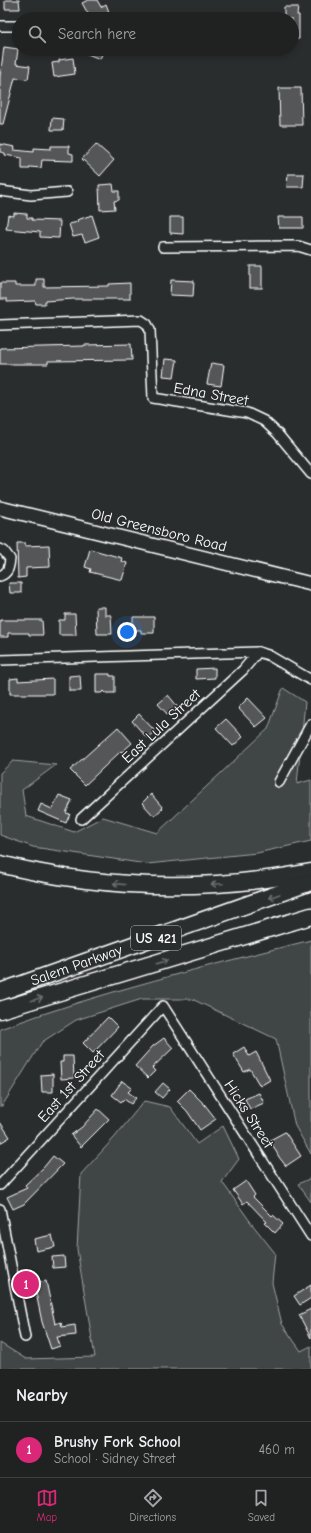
<!DOCTYPE html>
<html lang="en">
<head>
<meta charset="utf-8">
<style>
  body { margin:0; font-family:"Comic Neue",sans-serif; background:#282a2a; color:#f1f3f6 }
  .you { position:absolute; left:127px; top:632px; width:14px; height:14px; margin:-10px; border:3px solid #fff; border-radius:50%; background:#1a73e8; box-shadow:0 0 0 6px #1a73e833 }
  .badge { display:grid; place-items:center; width:26px; height:26px; border-radius:50%; background:#db2777; color:#fff; font-size:13px; font-weight:700 }
  .pin { position:absolute; translate:-50% -50%; border:2px solid #fff; box-shadow:0 1px 4px #0006 }
  .list { margin:0; padding:0; list-style:none }
  h2 { display:flex; justify-content:space-between; align-items:center; height:52px; margin:0; padding:0 16px; font-size:17px }
  h2 small { font-size:13px; font-weight:400; color:#a2a4a5 }
  .list li { display:grid; grid-template-columns:26px 1fr auto; gap:12px; align-items:center; box-sizing:border-box; height:56px; padding:0 16px; border-top:1px solid #3d3f40 }
  .list b { display:block; font-size:15px; white-space:nowrap }
  .list p { margin:0; font-size:13px; white-space:nowrap; color:#a2a4a5 }
  .list em { font-size:13px; font-style:normal; color:#a2a4a5 }
  .icon { flex:none; width:22px; height:22px; fill:none; stroke:currentColor; stroke-width:2; stroke-linecap:round; stroke-linejoin:round }
  .map { position:relative; flex:none; width:311px; height:1369px; overflow:hidden }
  .search { position:absolute; background:#202222; box-shadow:0 2px 6px #0003; left:12px; right:12px; top:12px; height:44px; display:flex; align-items:center; gap:10px; box-sizing:border-box; padding:0 14px; border-radius:22px; color:#a2a4a5; font-size:15px }
  .sheet { height:108px; background:#202222 }
  nav { display:flex; justify-content:space-around; align-items:center; box-sizing:border-box; height:56px; border-top:1px solid #3d3f40; background:#202222; font-size:11px; color:#a2a4a5 }
  nav a { display:grid; justify-items:center; gap:2px }
  nav .on { color:#db2777 }
  .map>svg:first-child { display:block }
  .green { fill:#414445; stroke:#a0a2a2 }
  .building { fill:#555758; stroke:#fff }
  .lines { fill:none; stroke-linecap:round; stroke-linejoin:round }
  .street-casing { stroke:#fff; stroke-width:12 }
  .secondary-casing { stroke:#fff; stroke-width:16 }
  .highway-casing { stroke:#fff; stroke-width:19 }
  .street { stroke:#2a2d2e; stroke-width:9 }
  .secondary { stroke:#2a2d2e; stroke-width:13 }
  .highway { stroke:#2a2d2e; stroke-width:16 }
  .oneway { stroke:#6a6c6d }
  .labels { text-anchor:middle; stroke-width:3; stroke-linejoin:round; paint-order:stroke }
  .shield { fill:#2a2d2e; stroke:#bfc0c0; stroke-width:1 }
  .shield-label { font-size:14px; font-weight:bold; fill:#fff }
  .street-label { font-size:15px; fill:#fff; stroke:#2a2d2e }
</style>
</head>
<body>
<div class="map">
<svg width="311" height="1369" viewBox="0 0 311 1369">
  <rect width="100%" height="100%" fill="#2a2d2e"/>
  <filter id="ink" filterUnits="userSpaceOnUse"><feTurbulence type="fractalNoise" baseFrequency=".025" numOctaves="2"/><feDisplacementMap in="SourceGraphic" scale="8" xChannelSelector="R" yChannelSelector="G"/><feConvolveMatrix kernelMatrix="1 2 1 2 8 2 1 2 1" color-interpolation-filters="sRGB"/></filter>
  <g filter="url(#ink)">
    <!-- green -->
    <g class="green">
      <polygon points="283,688 305,702 297,784 311,780 311,841 257,853 147,864 33,847 0,835 0,773 13,761 56,765 22,790 26,816 74,832 103,817 157,833 268,729"/>
      <path d="M311,940V1154L295,1126L276,1039L192,999H142L76,1020L42,1042L2,1106H0V1029C101,992 207,966 311,940Z"/>
      <polygon points="144,1101 170,1107 197,1144 223,1126 239,1159 222,1182 252,1224 275,1253 272,1283 282,1324 301,1351 311,1346 311,1369 0,1369 0,1343 26,1359 95,1357 77,1249 81,1174 115,1137"/>
      <polygon points="311,1178 311,1202 298,1184"/>
    </g>
    <!-- building -->
    <g class="building">
      <polygon points="5,0 19,0 20,9 5,9"/>
      <polygon points="88,0 97,0 101,7 106,4 109,12 96,19 91,19 82,3"/>
      <polygon points="284,7 298,7 297,15 299,15 299,39 292,39 292,19 284,19"/>
      <polygon points="4,47 18,49 16,64 30,66 28,79 15,78 3,124 0,124 0,77"/>
      <polygon points="75,49 104,49 100,59"/>
      <polygon points="73,58 75,74 54,77 52,63 59,62 59,60"/>
      <polygon points="279,88 301,88 302,125 280,125"/>
      <polygon points="52,118 64,119 63,130 51,130"/>
      <polygon points="0,144 15,147 14,150 34,152 34,148 51,149 51,146 69,146 69,153 73,154 73,161 42,160 41,168 30,167 30,169 22,169 22,158 5,155 5,153 0,152"/>
      <polygon points="96,144 114,160 100,176 82,159"/>
      <polygon points="288,174 304,174 303,187 287,187"/>
      <polygon points="113,184 114,191 119,191 119,200 114,201 115,209 100,210 99,185"/>
      <polygon points="14,213 27,214 27,218 32,218 32,220 60,221 59,238 40,237 40,232 6,229 8,215 14,216"/>
      <polygon points="92,215 99,237 85,242 82,235 73,237 69,224 78,222 77,220"/>
      <polygon points="170,217 183,217 183,234 170,233"/>
      <polygon points="278,217 303,217 303,228 279,228"/>
      <rect x="250" y="266" width="12" height="22"/>
      <polygon points="36,279 44,279 44,287 109,286 109,284 130,283 130,299 73,299 45,301 45,304 36,304 35,301 7,302 7,299 0,299 0,283 15,283 15,286 36,286"/>
      <polygon points="171,280 194,281 193,296 170,295"/>
      <polygon points="131,344 132,360 48,361 48,364 0,364 0,348 84,346 84,345"/>
      <polygon points="165,359 177,360 174,377 163,376"/>
      <polygon points="211,363 224,365 221,386 207,384"/>
      <polygon points="17,543 25,543 25,546 49,545 50,567 26,568 26,577 18,578"/>
      <polygon points="90,549 122,558 121,561 127,563 122,580 90,572 91,569 85,567"/>
      <polygon points="9,583 21,583 21,593 10,593"/>
      <polygon points="96,607 105,607 105,615 111,615 112,634 97,634"/>
      <polygon points="65,614 75,614 76,635 59,635 59,620 65,620"/>
      <polygon points="133,617 154,617 154,633 141,633 141,630 133,630"/>
      <polygon points="0,620 42,620 43,635 29,635 29,633 8,633 8,637 0,637"/>
      <polygon points="215,668 215,678 196,679 196,669"/>
      <polygon points="96,674 110,674 110,676 115,676 115,693 106,693 104,691 101,693 96,693"/>
      <polygon points="80,675 81,691 69,691 69,676"/>
      <polygon points="18,678 18,681 53,679 53,694 10,694 10,679"/>
      <polygon points="168,695 178,707 168,715 158,704"/>
      <polygon points="248,698 267,718 256,727 238,708"/>
      <polygon points="139,714 155,731 147,738 132,721"/>
      <polygon points="226,719 243,737 233,746 216,728"/>
      <polygon points="118,727 132,743 122,752 121,751 85,785 70,770"/>
      <polygon points="151,794 163,808 154,816 142,803"/>
      <polygon points="59,795 72,800 66,813 70,814 66,823 38,811 41,804 52,809"/>
      <polygon points="108,1017 118,1027 93,1053 83,1043"/>
      <polygon points="164,1038 173,1048 152,1068 155,1071 148,1078 135,1066 153,1046"/>
      <polygon points="244,1047 249,1056 256,1052 270,1080 260,1086 250,1069 244,1072 233,1054"/>
      <polygon points="63,1056 73,1056 74,1078 61,1079 60,1062 63,1062"/>
      <polygon points="53,1074 53,1092 42,1092 41,1075"/>
      <polygon points="122,1081 132,1088 128,1092 136,1098 131,1104 124,1099 121,1102 112,1095"/>
      <polygon points="163,1083 170,1089 162,1098 155,1092"/>
      <polygon points="189,1089 205,1105 216,1119 200,1130 187,1111 177,1101"/>
      <polygon points="259,1093 264,1103 250,1109 245,1099"/>
      <polygon points="98,1109 109,1119 81,1147 71,1135 82,1127"/>
      <polygon points="0,1122 10,1137 0,1143"/>
      <polygon points="285,1132 301,1156 286,1166 279,1157 270,1140"/>
      <polygon points="53,1156 63,1164 24,1204 13,1209 7,1197 27,1188 25,1185 44,1167"/>
      <polygon points="246,1181 255,1195 253,1197 272,1216 273,1215 283,1224 275,1233 265,1223 267,1222 247,1201 243,1204 233,1190"/>
      <polygon points="52,1235 55,1247 36,1251 34,1239"/>
      <polygon points="64,1256 65,1267 53,1268 52,1257"/>
      <polygon points="46,1281 55,1324 61,1322 62,1327 75,1325 76,1335 57,1337 60,1346 51,1349 42,1322 34,1283"/>
      <polygon points="311,1285 311,1298 300,1305 294,1296"/>
      <polygon points="311,1309 311,1338 299,1315"/>
    </g>
    <g class="lines">
      <!-- street casing -->
      <g class="street-casing">
        <g id="street">
          <polyline points="0,26 19,26"/>
          <polyline points="0,191 31,195 67,192"/>
          <polyline points="163,247 298,246 311,250"/>
          <polyline points="0,325 141,320 147,324 150,330 153,398 247,413 264,421 277,433 311,474"/>
          <path d="M0,549L4,551L10,559C9,568 8,573 0,576"/>
          <polyline points="0,660 258,652 268,655 311,680"/>
          <polyline points="279,782 311,724"/>
          <polyline points="81,819 243,670 258,652"/>
          <polyline points="0,1185 163,1006 311,1236"/>
          <polyline points="0,1209 25,1337"/>
        </g>
      </g>
      <!-- secondary casing -->
      <g class="secondary-casing">
        <polyline id="secondary" points="0,508 311,584"/>
      </g>
      <!-- highway casing -->
      <g class="highway-casing">
        <g id="highway">
          <path d="M0,864C104,890 206,892 311,872"/>
          <path id="s1" d="M0,992L311,882"/>
          <polyline points="0,1010 311,916"/>
        </g>
      </g>
      <!-- street -->
      <use href="#street" class="street"/>
      <!-- secondary -->
      <use href="#secondary" class="secondary"/>
      <!-- highway -->
      <use href="#highway" class="highway"/>
    </g>
    <!-- one-way arrows -->
    <defs><path id="oneway-shaft" d="M-6 0H5M1.5-3L5.5 0L1.5 3" fill="none" stroke-width="1.6" stroke-linecap="round" stroke-linejoin="round"/></defs>
    <g class="oneway">
      <use href="#oneway-shaft" transform="translate(119 884) rotate(-174)"/>
      <use href="#oneway-shaft" transform="translate(217 884) rotate(177)"/>
      <use href="#oneway-shaft" transform="translate(274 896) rotate(160)"/>
      <use href="#oneway-shaft" transform="translate(162 962) rotate(-17)"/>
      <use href="#oneway-shaft" transform="translate(37 999) rotate(-17)"/>
    </g>
  </g>
  <g class="labels">
    <!-- shield labels -->
    <rect class="shield" x="131" y="926" width="50" height="24" rx="3"/>
    <g class="shield-label">
      <text x="156" y="943">US 421</text>
    </g>
    <!-- street labels -->
    <g class="street-label">
      <text transform="translate(211 394) rotate(10)" y="5">Edna Street</text>
      <text transform="translate(159 530) rotate(14)" y="5">Old Greensboro Road</text>
      <text transform="translate(161 726) rotate(-43)" y="5">East Lula Street</text>
      <text dy="5" stroke="none"><textPath href="#s1" startOffset="81">Salem Parkway</textPath></text>
      <text transform="translate(71 1086) rotate(-48)" y="5">East 1st Street</text>
      <text transform="translate(249 1114) rotate(57)" y="5">Hicks Street</text>
    </g>
  </g>
</svg>
<div class="you"></div>
<div class="pin badge" style="left:26px;top:1284px">1</div>
<div class="search"><svg class="icon" aria-label="search" viewBox="0 0 24 24"><circle cx="10" cy="10" r="6"/><path d="M15 15l6 6"/></svg>Search here</div>
</div>
<section class="sheet">
<h2>Nearby<small></small></h2>
<ul class="list">
<li><span class="badge">1</span><div><b>Brushy Fork School</b><p>School · Sidney Street</p></div><em>460 m</em></li>
</ul>
</section>
<nav>
<a class="on"><svg class="icon" aria-label="map" viewBox="0 0 24 24"><path d="M3 6l6-2 6 2 6-2v14l-6 2-6-2-6 2zM9 4v14M15 6v14"/></svg>Map</a>
<a><svg class="icon" aria-label="directions" viewBox="0 0 24 24"><path d="M12 3l9 9-9 9-9-9zM9 14v-3h6M13 9l2 2-2 2"/></svg>Directions</a>
<a><svg class="icon" aria-label="saved" viewBox="0 0 24 24"><path d="M7 4h10v16l-5-4-5 4z"/></svg>Saved</a>
</nav>
</body>
</html>
